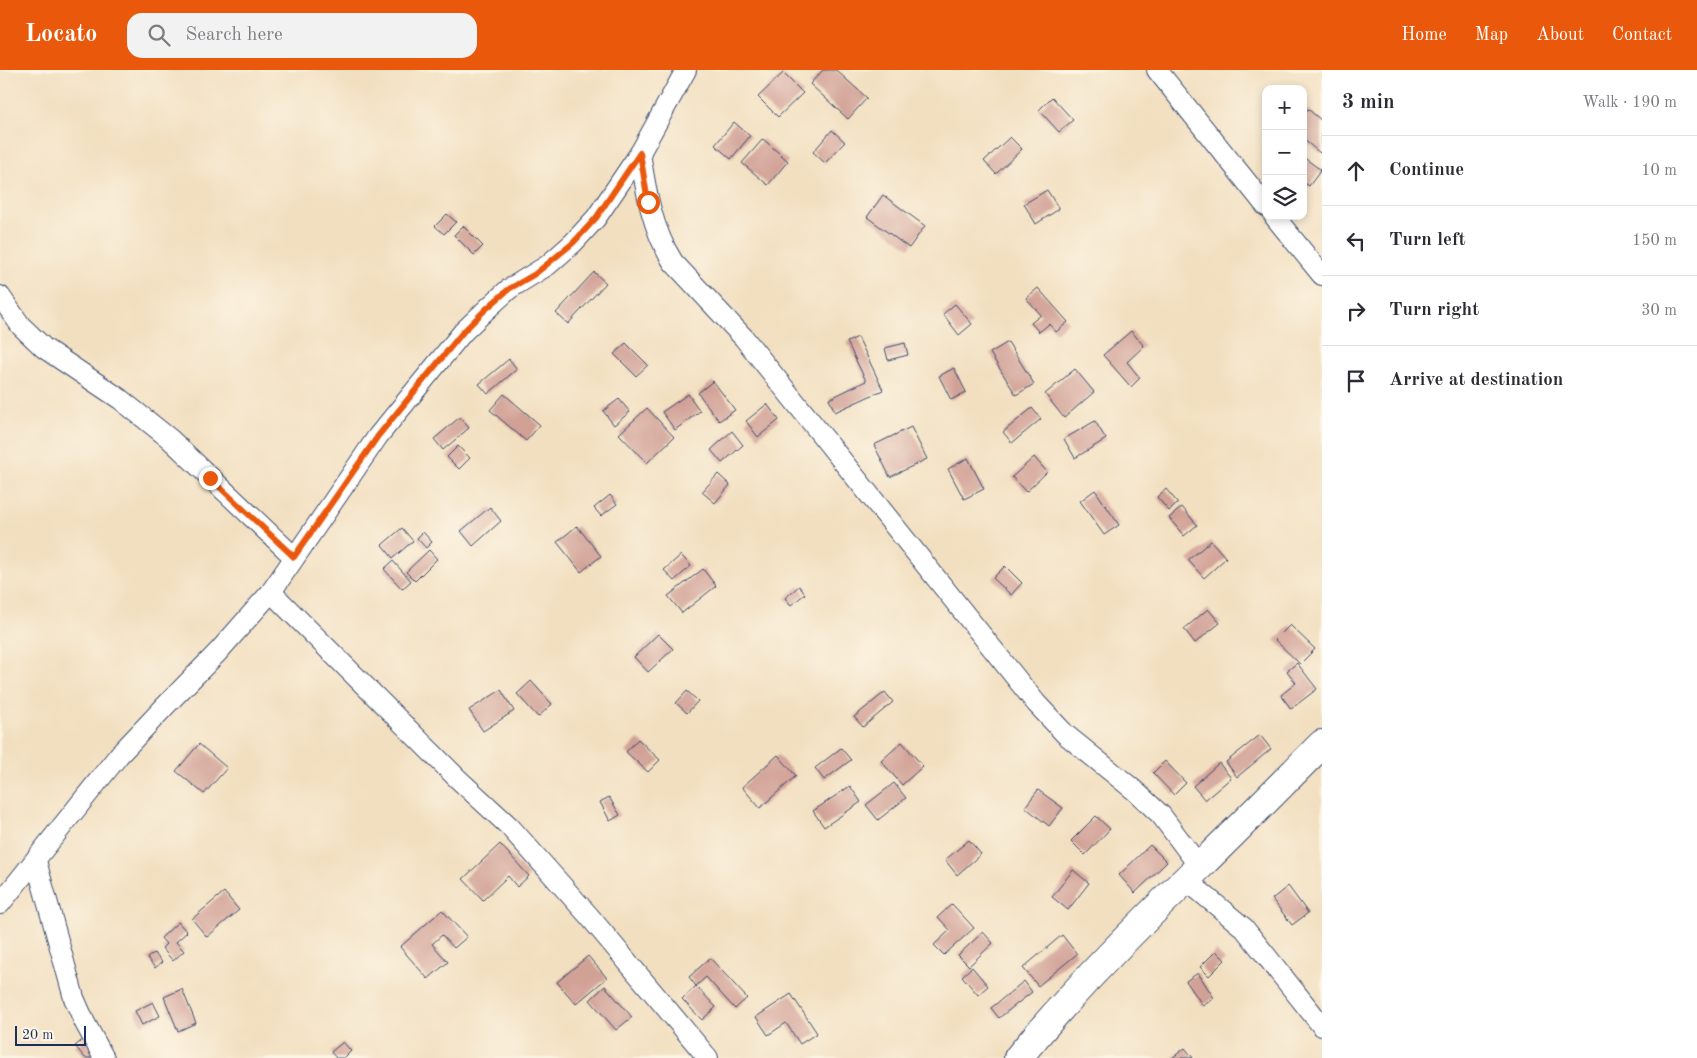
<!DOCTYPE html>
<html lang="en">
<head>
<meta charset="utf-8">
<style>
  body { margin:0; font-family:"Old Standard TT",serif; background:#f2f2f3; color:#2b2b33 }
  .controls { position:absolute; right:15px; top:15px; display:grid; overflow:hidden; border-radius:10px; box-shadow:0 2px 8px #0003 }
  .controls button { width:45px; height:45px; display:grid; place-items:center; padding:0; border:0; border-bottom:1px solid #e1e1e2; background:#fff; color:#2b2b33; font:25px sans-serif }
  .scale { position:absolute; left:15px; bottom:12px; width:71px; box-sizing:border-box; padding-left:5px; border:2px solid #1b2f5e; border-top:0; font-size:14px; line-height:18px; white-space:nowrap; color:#1b2f5e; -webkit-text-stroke:4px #fcf5e5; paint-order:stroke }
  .stop { position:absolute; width:15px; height:15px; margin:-11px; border:4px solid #ea580c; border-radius:50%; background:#fff }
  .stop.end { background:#ea580c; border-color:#fff; box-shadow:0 1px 5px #0008 }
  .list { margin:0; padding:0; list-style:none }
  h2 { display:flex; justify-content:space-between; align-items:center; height:65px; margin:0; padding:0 20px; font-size:21px }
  h2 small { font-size:16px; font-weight:400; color:#7c7c81 }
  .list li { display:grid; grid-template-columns:32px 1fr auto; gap:15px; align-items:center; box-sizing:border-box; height:70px; padding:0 20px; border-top:1px solid #e1e1e2 }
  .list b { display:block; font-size:19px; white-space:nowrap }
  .list em { font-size:16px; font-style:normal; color:#7c7c81 }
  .icon { flex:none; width:28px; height:28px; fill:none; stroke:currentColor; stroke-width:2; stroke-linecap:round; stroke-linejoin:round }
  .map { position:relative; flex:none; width:1322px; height:988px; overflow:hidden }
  header { display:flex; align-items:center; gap:30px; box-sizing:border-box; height:70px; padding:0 25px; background:#ea580c; color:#fff }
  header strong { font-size:24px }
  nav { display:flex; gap:28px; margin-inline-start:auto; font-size:18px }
  .search { width:350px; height:45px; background:#f2f2f3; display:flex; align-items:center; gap:12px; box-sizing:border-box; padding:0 18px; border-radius:15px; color:#7c7c81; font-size:19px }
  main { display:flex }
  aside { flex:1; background:#fff }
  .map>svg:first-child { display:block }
  .building { fill:#d2a196 }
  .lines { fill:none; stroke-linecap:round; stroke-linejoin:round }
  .street-casing { stroke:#3b496d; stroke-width:22 }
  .secondary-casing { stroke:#3b496d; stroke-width:30 }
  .street { stroke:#fff; stroke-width:20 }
  .secondary { stroke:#fff; stroke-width:28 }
  .route { stroke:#ea580c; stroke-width:6 }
</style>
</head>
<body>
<header>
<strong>Locato</strong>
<div class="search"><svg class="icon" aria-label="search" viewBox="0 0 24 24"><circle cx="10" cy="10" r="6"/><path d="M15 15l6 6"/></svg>Search here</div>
<nav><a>Home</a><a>Map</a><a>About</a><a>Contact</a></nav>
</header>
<main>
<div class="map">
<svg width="1322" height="988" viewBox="0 0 1322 988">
  <rect width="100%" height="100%" fill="#fcf5e5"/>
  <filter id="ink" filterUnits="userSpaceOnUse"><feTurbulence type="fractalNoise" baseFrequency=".02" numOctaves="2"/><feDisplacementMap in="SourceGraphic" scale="10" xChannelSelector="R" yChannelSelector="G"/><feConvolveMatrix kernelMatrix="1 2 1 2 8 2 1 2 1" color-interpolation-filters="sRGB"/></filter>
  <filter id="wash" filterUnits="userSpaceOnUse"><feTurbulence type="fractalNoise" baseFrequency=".0096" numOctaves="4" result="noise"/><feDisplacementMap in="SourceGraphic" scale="20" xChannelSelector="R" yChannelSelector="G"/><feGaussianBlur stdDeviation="1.12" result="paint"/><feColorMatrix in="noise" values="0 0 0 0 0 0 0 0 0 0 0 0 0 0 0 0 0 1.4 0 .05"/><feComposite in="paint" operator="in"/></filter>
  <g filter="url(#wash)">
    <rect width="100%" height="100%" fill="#f2dfc0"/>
    <g id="blocks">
      <!-- building -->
      <g class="building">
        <polygon points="823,0 836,0 867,28 848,49 810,14"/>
        <polygon points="783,3 803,23 778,47 758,27"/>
        <polygon points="1052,27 1073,50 1059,62 1039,40"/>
        <polygon points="1308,39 1322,51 1322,81 1320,83 1303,69 1303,44"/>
        <polygon points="734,52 750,66 731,89 715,75"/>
        <polygon points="832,60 845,72 825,93 813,82"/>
        <polygon points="1010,67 1022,79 996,104 984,91"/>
        <polygon points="763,69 788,91 768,115 742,93"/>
        <polygon points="1303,87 1321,100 1309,116 1303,112"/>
        <polygon points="1047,120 1059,139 1036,154 1024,134"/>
        <polygon points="883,125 925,156 909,178 867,147"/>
        <polygon points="447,144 456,152 444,164 435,156"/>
        <polygon points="463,156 483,176 474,185 454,165"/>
        <polygon points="594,202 606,213 568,254 556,243"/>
        <polygon points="1038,218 1068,252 1056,262 1049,254 1039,262 1031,253 1041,245 1026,228"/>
        <polygon points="955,234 972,254 959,265 943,244"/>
        <polygon points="1131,261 1144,276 1127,292 1140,308 1131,317 1103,285"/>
        <polygon points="858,267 883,320 835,342 829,329 866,311 847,272"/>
        <polygon points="1008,272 1034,314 1016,325 990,283"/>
        <polygon points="626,273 648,295 636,306 614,284"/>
        <polygon points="905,273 908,285 888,290 885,278"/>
        <polygon points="509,289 517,299 488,324 479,314"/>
        <polygon points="954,298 966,322 951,330 939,306"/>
        <polygon points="1075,299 1094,322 1064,348 1045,324"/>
        <polygon points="713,311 735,340 719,351 698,323"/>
        <polygon points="504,324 540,355 526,371 490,340"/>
        <polygon points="688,324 700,341 675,360 662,342"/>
        <polygon points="619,329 630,342 614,355 603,341"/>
        <polygon points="767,334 779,350 758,367 746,351"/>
        <polygon points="647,338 674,367 647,393 619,364"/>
        <polygon points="1032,338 1041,349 1012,373 1003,362"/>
        <polygon points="460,347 469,358 443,380 434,369"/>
        <polygon points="1095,351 1106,369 1075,388 1064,369"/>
        <polygon points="911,357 927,389 890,407 874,375"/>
        <polygon points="732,361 743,375 722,393 711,380"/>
        <polygon points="458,376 470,388 459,399 447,387"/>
        <polygon points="1034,387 1047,402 1026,422 1012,407"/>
        <polygon points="968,388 984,419 964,429 948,399"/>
        <polygon points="718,404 730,415 715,433 702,422"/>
        <polygon points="1166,419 1178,433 1169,441 1157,427"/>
        <polygon points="1095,420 1119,455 1104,465 1080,431"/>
        <polygon points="610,425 617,434 601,446 594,438"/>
        <polygon points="490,437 501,451 473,476 461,461"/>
        <polygon points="1182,437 1197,455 1184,466 1169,448"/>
        <polygon points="577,456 601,486 581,502 557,472"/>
        <polygon points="402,458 413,471 393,488 382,475"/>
        <polygon points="423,462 432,472 426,478 417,468"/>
        <polygon points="1211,471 1226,488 1204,508 1188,490"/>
        <polygon points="429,480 437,489 415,511 406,502"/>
        <polygon points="681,485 691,496 674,511 664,500"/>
        <polygon points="393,491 411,511 402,519 384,499"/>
        <polygon points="1005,496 1022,513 1011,525 993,508"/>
        <polygon points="703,499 716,516 682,543 668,526"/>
        <polygon points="799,516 805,524 791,535 785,528"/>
        <polygon points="1208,539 1220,553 1195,573 1184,559"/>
        <polygon points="1290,555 1315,579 1300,594 1275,570"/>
        <polygon points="658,564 673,579 648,602 634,587"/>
        <polygon points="1297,593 1317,619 1291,639 1281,625 1296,613 1287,601"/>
        <polygon points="531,611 552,634 538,647 517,624"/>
        <polygon points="501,620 514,641 483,661 469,640"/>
        <polygon points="687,621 698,631 687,643 676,633"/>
        <polygon points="885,622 893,632 863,657 854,647"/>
        <polygon points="1260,665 1271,679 1237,707 1226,692"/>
        <polygon points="638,669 660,690 648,702 626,682"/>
        <polygon points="902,672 923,696 902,715 881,691"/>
        <polygon points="199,674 227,698 204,724 176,701"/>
        <polygon points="841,678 851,690 824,710 815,698"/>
        <polygon points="778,685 796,706 760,738 742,717"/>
        <polygon points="1165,691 1186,713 1174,725 1153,703"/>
        <polygon points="1219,693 1231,708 1205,730 1193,716"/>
        <polygon points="894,713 906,728 878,750 866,735"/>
        <polygon points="850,716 861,732 824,757 813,741"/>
        <polygon points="1038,720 1063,738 1049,756 1025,737"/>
        <polygon points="609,727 620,745 610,751 600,732"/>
        <polygon points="1096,746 1110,759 1085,785 1071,771"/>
        <polygon points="969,770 981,784 957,805 945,790"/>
        <polygon points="500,774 529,806 517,817 508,806 483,830 463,809"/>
        <polygon points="1150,775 1167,792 1135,823 1119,805"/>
        <polygon points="1073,800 1089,813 1068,840 1052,827"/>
        <polygon points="1288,816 1308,843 1292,855 1272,829"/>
        <polygon points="224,822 239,840 207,867 192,849"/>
        <polygon points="952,834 974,858 944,885 934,875 950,860 938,847"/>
        <polygon points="442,840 467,867 454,878 442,865 432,874 448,892 428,909 400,877"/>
        <polygon points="178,852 187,862 176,872 184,881 173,891 162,878 166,874 161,868"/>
        <polygon points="983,862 993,873 969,896 958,885"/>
        <polygon points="1062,865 1077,884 1038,916 1023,898"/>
        <polygon points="1216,881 1225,890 1209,906 1200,897"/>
        <polygon points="154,883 162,892 155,898 147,888"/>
        <polygon points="588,886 607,908 576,934 557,912"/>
        <polygon points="710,888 747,928 735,939 706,907 696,916 689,907"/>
        <polygon points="972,897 988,916 978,925 962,906"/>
        <polygon points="1198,903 1214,928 1203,936 1186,911"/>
        <polygon points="1024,911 1032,922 999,948 991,938"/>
        <polygon points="605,916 632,947 616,960 590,930"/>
        <polygon points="696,916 716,937 702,950 682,929"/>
        <polygon points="182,919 196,953 178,961 164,927"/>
        <polygon points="791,924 817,963 800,974 786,953 768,965 756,947"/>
        <polygon points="153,932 160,946 142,955 135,941"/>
        <polygon points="85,968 101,988 85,988 75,976"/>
        <polygon points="343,972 351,981 344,988 336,988 331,982"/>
        <polygon points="1185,978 1193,988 1172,988"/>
      </g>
    </g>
  </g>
  <g filter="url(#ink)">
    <use href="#blocks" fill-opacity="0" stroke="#3b496d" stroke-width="1"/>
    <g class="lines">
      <!-- street casing -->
      <g class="street-casing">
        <g id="street">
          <polyline points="1157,0 1266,136"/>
          <path d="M640,83C646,122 652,159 673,192L744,268L1036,633L1065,664L1134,720L1161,745L1199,796"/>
          <polyline points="1274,146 1322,205"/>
          <polyline points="0,226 21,256 44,278 120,329 170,369 294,487"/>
          <polyline points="271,522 457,708 509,756 589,846 708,988"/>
          <polyline points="36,791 74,928 85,953 104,988"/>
          <polyline points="1185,809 1244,858 1322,956"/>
          <polyline points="0,834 119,685 170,631 218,582 271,522 378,366 463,262 487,239 509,219 548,195 573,173 596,148 640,83 686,0"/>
        </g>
      </g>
      <!-- secondary casing -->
      <g class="secondary-casing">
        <path id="secondary" d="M1018,988C1074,919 1137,856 1201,795C1242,755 1282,714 1322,674"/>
      </g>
      <!-- street -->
      <use href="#street" class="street"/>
      <!-- secondary -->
      <use href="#secondary" class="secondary"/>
    </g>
  </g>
  <g class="lines" filter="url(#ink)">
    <!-- route -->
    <polyline class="route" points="210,408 294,487 378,366 463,262 486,239 509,219 535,204 573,173 596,148 640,83 648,132"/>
  </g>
</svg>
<div class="controls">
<button>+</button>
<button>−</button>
<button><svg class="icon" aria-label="layers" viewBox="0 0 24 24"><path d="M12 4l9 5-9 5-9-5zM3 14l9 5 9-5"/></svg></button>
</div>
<div class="scale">20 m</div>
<div class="stop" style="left:648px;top:132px"></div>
<div class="stop end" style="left:210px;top:408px"></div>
</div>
<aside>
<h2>3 min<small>Walk · 190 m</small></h2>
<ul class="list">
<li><svg class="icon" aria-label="ahead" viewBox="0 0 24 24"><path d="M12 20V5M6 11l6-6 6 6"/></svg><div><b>Continue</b></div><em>10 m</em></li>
<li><svg class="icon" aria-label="left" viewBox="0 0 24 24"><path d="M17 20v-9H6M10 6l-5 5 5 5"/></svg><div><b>Turn left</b></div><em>150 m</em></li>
<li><svg class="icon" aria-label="right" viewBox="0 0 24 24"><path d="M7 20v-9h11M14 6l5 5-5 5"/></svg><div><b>Turn right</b></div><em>30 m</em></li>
<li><svg class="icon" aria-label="arrive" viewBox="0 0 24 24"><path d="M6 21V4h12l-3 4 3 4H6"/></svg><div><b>Arrive at destination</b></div></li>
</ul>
</aside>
</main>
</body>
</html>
